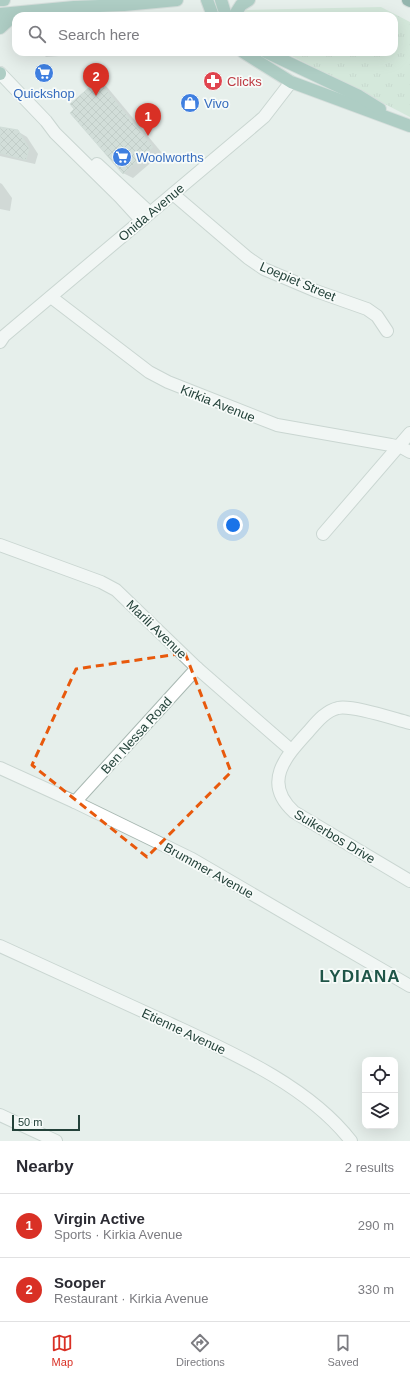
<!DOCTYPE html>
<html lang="en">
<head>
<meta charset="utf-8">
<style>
  body { margin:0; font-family:Arial,sans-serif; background:#f2f2f3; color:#2b2b33 }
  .controls { position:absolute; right:12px; bottom:12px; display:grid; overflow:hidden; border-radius:8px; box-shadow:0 4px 16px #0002 }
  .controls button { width:36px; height:36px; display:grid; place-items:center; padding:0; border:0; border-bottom:1px solid #e1e1e2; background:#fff; color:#2b2b33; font:20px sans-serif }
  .scale { position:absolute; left:12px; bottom:10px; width:68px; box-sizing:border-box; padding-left:4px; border:2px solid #24423a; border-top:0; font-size:11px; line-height:14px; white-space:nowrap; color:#24423a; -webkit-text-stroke:3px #f7fbf9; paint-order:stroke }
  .you { position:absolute; left:233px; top:525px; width:14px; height:14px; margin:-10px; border:3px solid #fff; border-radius:50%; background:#1a73e8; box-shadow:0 0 0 6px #1a73e833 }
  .badge { display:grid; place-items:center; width:26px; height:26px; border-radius:50%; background:#d93025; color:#fff; font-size:13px; font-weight:700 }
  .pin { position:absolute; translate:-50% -33px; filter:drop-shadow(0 1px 2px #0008) }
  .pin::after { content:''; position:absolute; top:21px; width:14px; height:12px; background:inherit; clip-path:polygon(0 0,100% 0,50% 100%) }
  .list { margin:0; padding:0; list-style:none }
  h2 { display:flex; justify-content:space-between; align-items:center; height:52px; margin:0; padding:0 16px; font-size:17px }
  h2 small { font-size:13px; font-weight:400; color:#7c7c81 }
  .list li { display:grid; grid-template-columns:26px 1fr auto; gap:12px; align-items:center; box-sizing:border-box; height:64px; padding:0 16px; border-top:1px solid #e1e1e2 }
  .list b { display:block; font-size:15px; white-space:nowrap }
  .list p { margin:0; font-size:13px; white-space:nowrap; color:#7c7c81 }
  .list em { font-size:13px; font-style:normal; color:#7c7c81 }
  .icon { flex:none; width:22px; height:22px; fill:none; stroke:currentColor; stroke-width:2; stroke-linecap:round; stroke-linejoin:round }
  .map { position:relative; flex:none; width:410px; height:1141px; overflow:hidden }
  .search { position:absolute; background:#fff; box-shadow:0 4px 16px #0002; left:12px; right:12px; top:12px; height:44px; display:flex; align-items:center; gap:10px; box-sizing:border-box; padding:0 14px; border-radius:12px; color:#7c7c81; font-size:15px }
  .sheet { height:180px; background:#fff }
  nav { display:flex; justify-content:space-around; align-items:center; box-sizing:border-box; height:56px; border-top:1px solid #e1e1e2; background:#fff; font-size:11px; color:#7c7c81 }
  nav a { display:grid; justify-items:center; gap:2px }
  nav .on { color:#d93025 }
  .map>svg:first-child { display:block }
  .grass { fill:url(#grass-tufts) }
  .shadow { fill:#0003 }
  .building { fill:url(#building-cross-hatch); stroke:#b8c9c2 }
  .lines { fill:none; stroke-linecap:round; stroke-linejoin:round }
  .minor-casing { stroke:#a8b8b2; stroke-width:14 }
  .major-casing { stroke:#c2cac8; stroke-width:14 }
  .highway-casing { stroke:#c2cac8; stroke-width:14 }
  .minor { stroke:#fff; stroke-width:12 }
  .major { stroke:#6aa596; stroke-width:12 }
  .highway { stroke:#2f6f62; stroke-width:12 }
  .marked { fill:none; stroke:#e8590c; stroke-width:3; stroke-dasharray:8 5; stroke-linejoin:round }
  .labels { text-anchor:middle; stroke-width:3.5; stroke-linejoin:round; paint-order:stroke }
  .health-label { font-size:13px; fill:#be3a42; stroke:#f7fbf9; text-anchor:start }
  .shop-label { font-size:13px; fill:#366cbe; stroke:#f7fbf9; text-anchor:start }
  .street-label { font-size:13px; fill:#24423a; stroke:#f7fbf9 }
  .district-label { font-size:17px; font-weight:bold; letter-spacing:1px; fill:#1f5548; stroke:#f7fbf9 }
</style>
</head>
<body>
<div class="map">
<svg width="410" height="1141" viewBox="0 0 410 1141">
  <defs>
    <pattern id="grass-tufts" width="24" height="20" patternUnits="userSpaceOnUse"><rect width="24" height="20" fill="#bfe0c8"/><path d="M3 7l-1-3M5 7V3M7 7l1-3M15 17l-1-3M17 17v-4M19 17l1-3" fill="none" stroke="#a4c1ad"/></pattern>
    <pattern id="building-cross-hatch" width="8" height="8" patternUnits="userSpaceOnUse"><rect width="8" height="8" fill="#bbcac4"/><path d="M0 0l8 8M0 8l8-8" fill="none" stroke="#98a6a0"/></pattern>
  </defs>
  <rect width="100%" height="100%" fill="#e6efeb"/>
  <!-- grass -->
  <polygon class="grass" points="381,7 410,22 410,117 284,52 394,52 394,16 243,16 244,10"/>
  <!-- shadow -->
  <g class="shadow">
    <polygon points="44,52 59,52 59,56 46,57 45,56"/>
    <polygon points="98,81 107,87 162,153 133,178 123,173"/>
    <polygon points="0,128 17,131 27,137 38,154 35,164 0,156"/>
    <polygon points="0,183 2,184 12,198 10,211 0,209"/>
  </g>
  <!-- building -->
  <g class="building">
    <polygon points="98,80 153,147 123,174 70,113 74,109 70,104"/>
    <polygon points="0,127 18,130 29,148 26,160 0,153"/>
  </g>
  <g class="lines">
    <!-- minor casing -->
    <g class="minor-casing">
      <g id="minor">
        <polyline points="0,73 46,121 55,133 120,197 141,220"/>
        <polyline points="97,164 150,213"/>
        <polyline points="173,194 248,258 264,269 316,291 367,309 377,316 387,331"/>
        <polyline points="51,297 149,372 168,382 277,425 391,445 401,447 410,452"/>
        <polyline points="0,342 4,336 257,123 264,117 291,82"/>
        <polyline points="323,534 410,433"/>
        <polyline points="0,545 101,582 116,590 197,668 291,750"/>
        <path d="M410,723C394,719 353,705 338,708C325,711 316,723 308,732C285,757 262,783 294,812L410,881"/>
        <polyline points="0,768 75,802 192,859 410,986"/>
        <polyline points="75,802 197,668"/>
        <path d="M0,946C54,971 108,995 162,1020C226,1050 307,1084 351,1141"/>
        <polyline points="0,1115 56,1141"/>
      </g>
    </g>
    <!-- major casing -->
    <g class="major-casing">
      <g id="major">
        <polyline points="0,0 4,0"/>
        <polyline points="207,0 213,16"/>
        <polyline points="221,0 226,16"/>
        <polyline points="0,14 74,7 124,5 177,0"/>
        <polyline points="234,16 241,5 249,0"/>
        <polyline points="0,28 11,18 18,14"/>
        <polyline points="243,52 291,82 410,126"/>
        <polyline points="266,52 359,96 380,109"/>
        <polyline points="0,73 0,74"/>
      </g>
    </g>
    <!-- highway casing -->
    <g class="highway-casing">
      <polyline id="highway" points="408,0 410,1"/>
    </g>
    <!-- minor -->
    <use href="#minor" class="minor"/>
    <!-- major -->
    <use href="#major" class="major"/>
    <!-- highway -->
    <use href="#highway" class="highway"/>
  </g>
  <!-- marked area -->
  <path d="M0 0H410V1141H0ZM185,653L231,772L147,857L32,765L76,669Z" fill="#e6efeb" fill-opacity=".55" fill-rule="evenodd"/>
  <path class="marked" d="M185,653L231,772L147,857L32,765L76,669Z"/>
  <!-- icons -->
  <defs>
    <g id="supermarket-disc" transform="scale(1)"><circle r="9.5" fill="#3f7fe0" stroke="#f7fbf9"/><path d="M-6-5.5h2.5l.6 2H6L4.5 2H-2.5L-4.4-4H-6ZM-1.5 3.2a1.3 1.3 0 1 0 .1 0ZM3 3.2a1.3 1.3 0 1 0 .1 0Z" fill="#fff"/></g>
    <g id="pharmacy-disc" transform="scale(1)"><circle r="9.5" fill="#e0444e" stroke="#f7fbf9"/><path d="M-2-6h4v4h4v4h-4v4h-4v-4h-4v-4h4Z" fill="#fff"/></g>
    <g id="shop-disc" transform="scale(1)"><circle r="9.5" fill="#3f7fe0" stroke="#f7fbf9"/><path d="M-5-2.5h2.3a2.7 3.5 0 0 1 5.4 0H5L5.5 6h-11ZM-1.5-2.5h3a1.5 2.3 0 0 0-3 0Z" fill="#fff"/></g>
  </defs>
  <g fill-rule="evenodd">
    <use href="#supermarket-disc" x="44" y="73"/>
    <use href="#pharmacy-disc" x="213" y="81"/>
    <use href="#shop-disc" x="190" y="103"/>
    <use href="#supermarket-disc" x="122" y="157"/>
  </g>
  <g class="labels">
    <!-- health labels -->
    <g class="health-label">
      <text x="227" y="86">Clicks</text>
    </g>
    <!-- shop labels -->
    <g class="shop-label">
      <text x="44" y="98" text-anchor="middle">Quickshop</text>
      <text x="204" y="108">Vivo</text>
      <text x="136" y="162">Woolworths</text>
    </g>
    <!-- street labels -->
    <g class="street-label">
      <text transform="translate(151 212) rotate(-40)" y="5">Onida Avenue</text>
      <text transform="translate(298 281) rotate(23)" y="5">Loepiet Street</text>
      <text transform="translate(218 403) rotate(22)" y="5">Kirkia Avenue</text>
      <text transform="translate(157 629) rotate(44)" y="5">Marili Avenue</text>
      <text transform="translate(136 735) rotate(-48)" y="5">Ben Nessa Road</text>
      <text transform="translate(335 836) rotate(31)" y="5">Suikerbos Drive</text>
      <text transform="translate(209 870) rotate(29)" y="5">Brummer Avenue</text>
      <text transform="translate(184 1031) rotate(25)" y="5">Etienne Avenue</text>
    </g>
    <!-- district labels -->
    <g class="district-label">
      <text x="360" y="982">LYDIANA</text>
    </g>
  </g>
</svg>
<div class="controls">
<button><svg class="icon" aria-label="locate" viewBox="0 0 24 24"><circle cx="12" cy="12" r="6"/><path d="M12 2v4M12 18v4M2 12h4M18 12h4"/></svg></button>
<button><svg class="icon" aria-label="layers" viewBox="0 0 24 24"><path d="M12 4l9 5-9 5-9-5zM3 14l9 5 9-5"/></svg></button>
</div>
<div class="scale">50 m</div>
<div class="you"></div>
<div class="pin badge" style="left:148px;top:136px">1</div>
<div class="pin badge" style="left:96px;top:96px">2</div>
<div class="search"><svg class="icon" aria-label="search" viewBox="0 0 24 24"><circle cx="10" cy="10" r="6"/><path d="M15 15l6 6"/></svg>Search here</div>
</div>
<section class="sheet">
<h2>Nearby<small>2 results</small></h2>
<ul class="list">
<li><span class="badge">1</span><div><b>Virgin Active</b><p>Sports · Kirkia Avenue</p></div><em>290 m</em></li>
<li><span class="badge">2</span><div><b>Sooper</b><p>Restaurant · Kirkia Avenue</p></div><em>330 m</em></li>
</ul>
</section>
<nav>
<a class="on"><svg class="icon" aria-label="map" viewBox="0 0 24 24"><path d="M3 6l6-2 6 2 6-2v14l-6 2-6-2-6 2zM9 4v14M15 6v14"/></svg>Map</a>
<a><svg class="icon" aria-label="directions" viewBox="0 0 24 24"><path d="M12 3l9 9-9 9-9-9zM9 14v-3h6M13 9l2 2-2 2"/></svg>Directions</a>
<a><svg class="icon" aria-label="saved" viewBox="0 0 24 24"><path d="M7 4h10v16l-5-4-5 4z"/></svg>Saved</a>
</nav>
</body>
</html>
